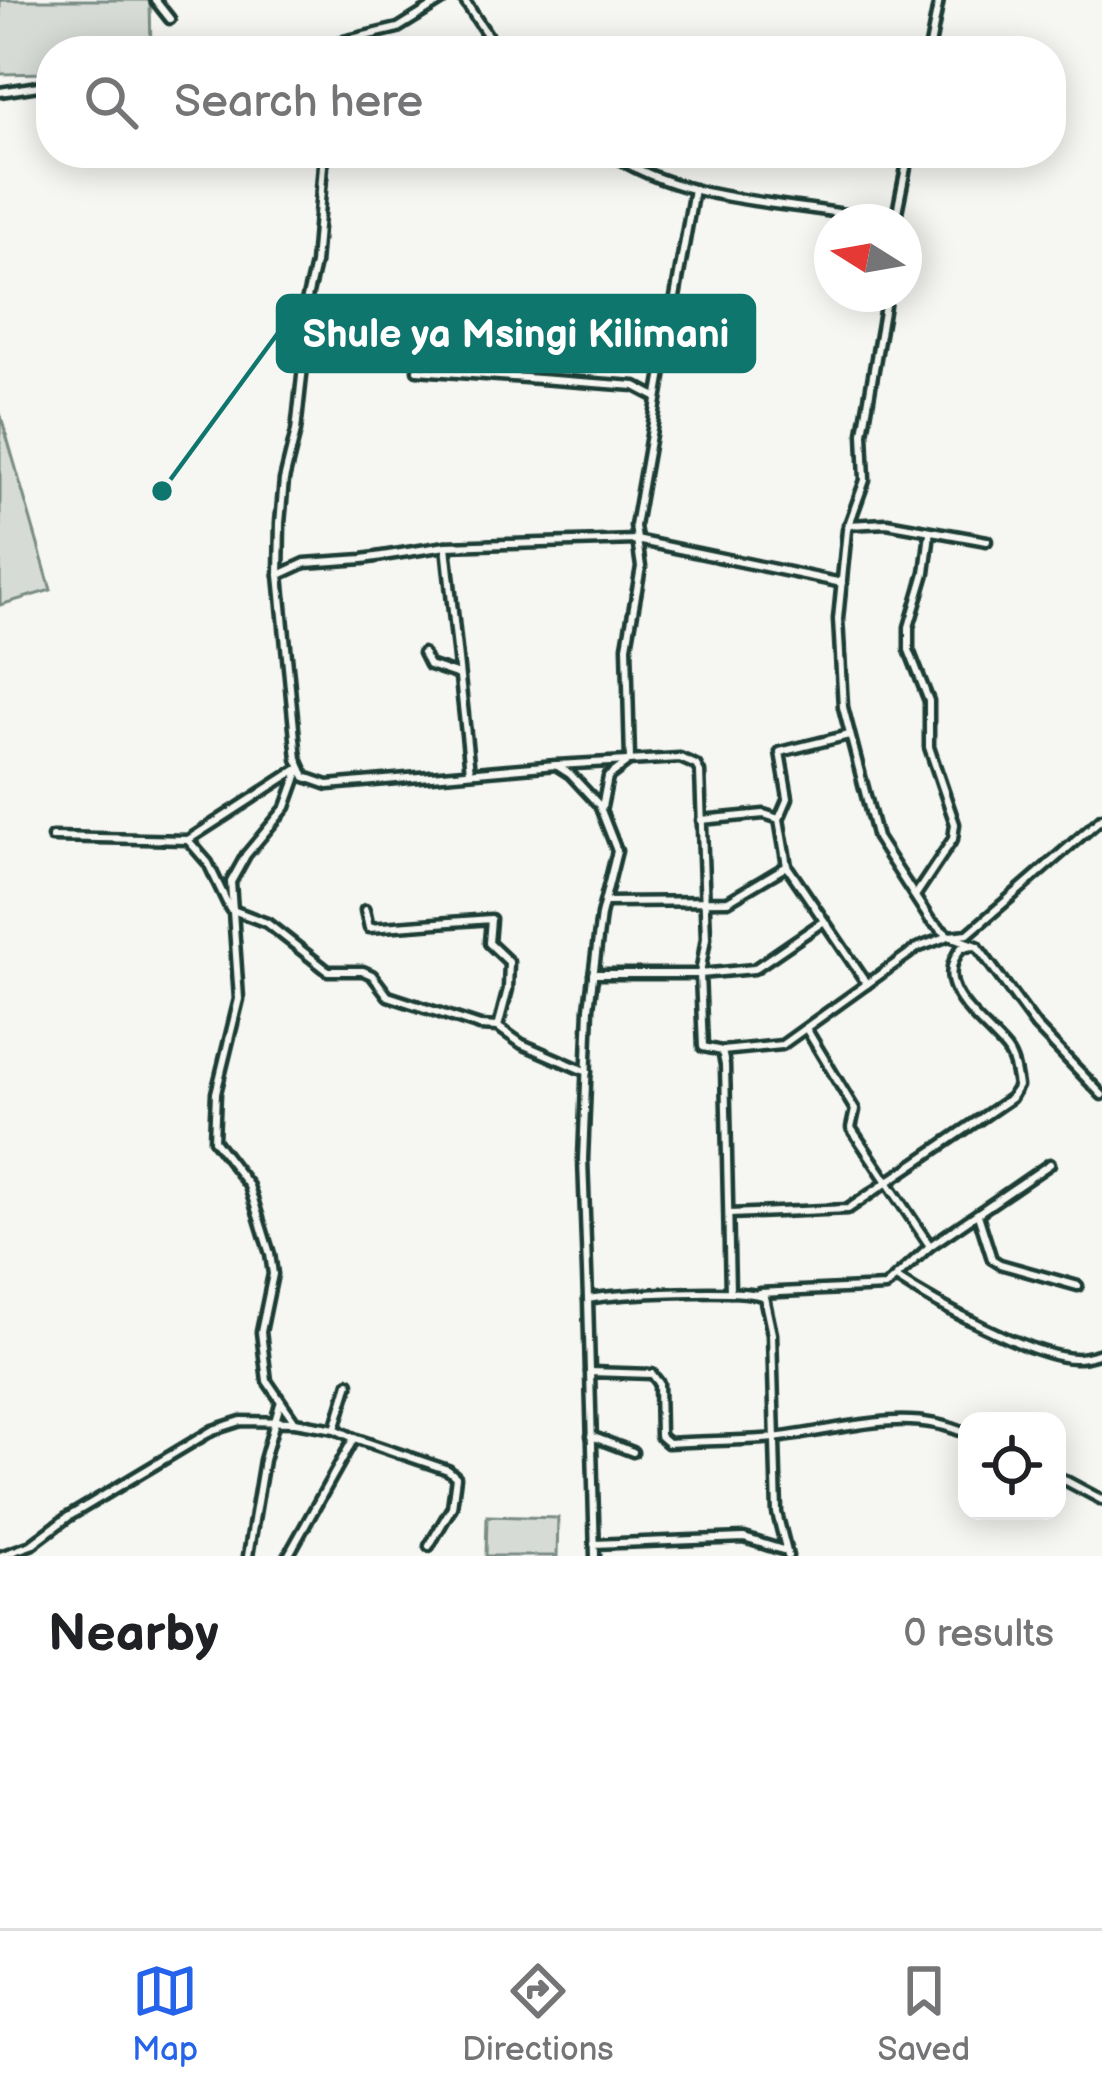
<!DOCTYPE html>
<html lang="en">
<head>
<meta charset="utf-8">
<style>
  body { margin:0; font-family:"Balsamiq Sans",sans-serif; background:#f2f2f2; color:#202124 }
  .controls { position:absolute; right:36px; bottom:36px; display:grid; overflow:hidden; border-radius:24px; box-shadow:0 6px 30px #0003 }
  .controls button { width:108px; height:108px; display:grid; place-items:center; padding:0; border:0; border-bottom:3px solid #e0e0e0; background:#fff; color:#202124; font:60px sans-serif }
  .compass { position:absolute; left:814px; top:204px; width:108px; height:108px; border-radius:50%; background:#fff; box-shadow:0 6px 30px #0003; rotate:281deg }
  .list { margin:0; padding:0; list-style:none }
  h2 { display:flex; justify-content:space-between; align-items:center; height:156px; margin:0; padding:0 48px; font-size:51px }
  h2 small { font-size:39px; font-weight:400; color:#757577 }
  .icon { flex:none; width:66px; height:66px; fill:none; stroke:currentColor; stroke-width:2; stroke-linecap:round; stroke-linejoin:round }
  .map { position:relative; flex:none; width:1102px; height:1556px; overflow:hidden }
  .search { position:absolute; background:#fff; box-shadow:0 6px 30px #0003; left:36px; right:36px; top:36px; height:132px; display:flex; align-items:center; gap:30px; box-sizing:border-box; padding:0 42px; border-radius:48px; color:#757577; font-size:45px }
  .sheet { height:372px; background:#fff }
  nav { display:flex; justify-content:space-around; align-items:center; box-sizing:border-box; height:168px; border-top:3px solid #e0e0e0; background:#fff; font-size:33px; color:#757577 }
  nav a { display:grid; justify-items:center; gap:6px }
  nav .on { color:#2563eb }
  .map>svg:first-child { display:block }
  .green { fill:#d6dbd6; stroke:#7a8c85; stroke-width:3 }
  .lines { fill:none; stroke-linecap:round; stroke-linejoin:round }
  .street-casing { stroke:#1f3d34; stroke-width:15 }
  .street { stroke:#f6f6f2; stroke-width:6 }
  .leader { fill:none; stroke:#0f766e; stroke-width:4.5 }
  .callout-dot { fill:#0f766e; stroke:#f6f6f2; stroke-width:4.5 }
  .callout { fill:#0f766e; stroke:#0f766e; stroke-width:4.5 }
  .callout-label { font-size:39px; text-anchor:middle; font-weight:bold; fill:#fff }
</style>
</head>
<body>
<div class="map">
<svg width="1102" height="1556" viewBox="0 0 1102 1556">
  <rect width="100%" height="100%" fill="#f6f6f2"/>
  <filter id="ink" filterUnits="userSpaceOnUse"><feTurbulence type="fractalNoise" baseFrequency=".00833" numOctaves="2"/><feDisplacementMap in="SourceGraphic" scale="24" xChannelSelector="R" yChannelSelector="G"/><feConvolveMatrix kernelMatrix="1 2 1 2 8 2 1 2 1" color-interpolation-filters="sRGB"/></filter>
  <g filter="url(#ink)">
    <!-- green -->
    <g class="green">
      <polygon points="0,0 150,0 151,51 51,51 51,73 0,74"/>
      <polygon points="0,413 51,590 0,605"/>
      <polygon points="487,1516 558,1518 557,1556 486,1556"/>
    </g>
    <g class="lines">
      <!-- street casing -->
      <g class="street-casing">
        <g id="street">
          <polyline points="155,0 170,19"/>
          <polyline points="464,0 498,51"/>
          <polyline points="271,51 309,44 328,47"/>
          <polyline points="325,51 335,43 398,28 443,0"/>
          <polyline points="929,51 939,0"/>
          <polyline points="0,92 51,84"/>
          <polyline points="324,153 315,264 303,315 306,339 296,431 284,480 280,523 279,575 297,759 305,777 328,785 556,765 570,774 599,805 617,851 601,915 589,1008 583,1159 588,1299"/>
          <path d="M610,153C689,207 796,200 886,222"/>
          <polyline points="895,222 909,153"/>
          <polyline points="887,294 863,433 865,480 847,530 838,619 843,707 877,838 930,920 949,936 968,934 1102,818"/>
          <polyline points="407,333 421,321"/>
          <path d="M306,338L317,328C349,327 396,321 419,344"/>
          <polyline points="417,370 635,386 656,397"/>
          <polyline points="848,525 887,523 987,541"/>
          <polyline points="446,546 636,540 842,583"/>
          <polyline points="279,575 305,563 363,559 446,546 470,772"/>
          <polyline points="423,653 429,665 459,675"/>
          <polyline points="849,735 780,752 788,798 779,819 787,866 867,984"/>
          <polyline points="557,765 680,758 696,765 700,772 706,938 700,974 703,1047 722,1051 725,1065 730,1292"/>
          <polyline points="300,768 286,807 246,855 231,882 239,999 216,1093 214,1140 249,1186 270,1254 273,1274 261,1332 267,1381 295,1422 335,1429"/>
          <polyline points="602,807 608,777 630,760 627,646 641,567 635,526 694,189"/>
          <polyline points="701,820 764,814 779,819"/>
          <polyline points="52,837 188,840 296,770"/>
          <polyline points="188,840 208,863 230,909 267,923 328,971 363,971 372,975 388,996 480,1026 498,1027"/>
          <polyline points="915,896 953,839 955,824 929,747 929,701 909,650 909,627 925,573 930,533"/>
          <polyline points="605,902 728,901 787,866"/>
          <polyline points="365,910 369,928 491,919 489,943 509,962 508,989 498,1027 522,1044 587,1072"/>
          <polyline points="593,974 700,974 754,969 824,921"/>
          <polyline points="807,1030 855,1110 851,1128 930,1246"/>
          <polyline points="722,1051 782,1045 917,948 949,936 977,946 1036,1026 1102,1095"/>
          <path d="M729,1214L848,1209L1011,1098L1018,1086C1016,1073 1014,1059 1006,1049C981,1019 929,987 962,947L977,946"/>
          <polyline points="978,1215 992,1259 1000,1264 1078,1286"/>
          <path d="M896,1278C932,1302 1032,1357 1074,1358C1083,1359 1094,1355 1102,1353"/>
          <polyline points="759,1293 885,1287 930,1246 1050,1164"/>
          <path d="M590,1372L588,1299C616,1294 743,1287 764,1297L772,1334L777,1513L788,1556"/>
          <polyline points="349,1383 335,1429 354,1438"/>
          <polyline points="591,1436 633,1452"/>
          <polyline points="1057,1476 1102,1500"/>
          <polyline points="594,1544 744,1538 786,1551"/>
          <polyline points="0,1556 31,1545 68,1517 213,1430 241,1421 295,1422"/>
          <polyline points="248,1556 264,1460 280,1404"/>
          <polyline points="288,1556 354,1438 448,1470 456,1477 452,1507 429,1546"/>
          <path d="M595,1556L590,1372L652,1374L659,1383L660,1436L668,1443C699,1441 731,1441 763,1439C831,1434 901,1404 967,1434"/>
        </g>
      </g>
      <!-- street -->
      <use href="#street" class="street"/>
    </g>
  </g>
  <!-- callouts -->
  <path class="leader" d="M162 491L278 333"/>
  <circle class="callout-dot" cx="162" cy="491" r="12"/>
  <rect class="callout" x="278" y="296" width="476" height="75" rx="12"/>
  <g class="callout-label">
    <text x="516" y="347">Shule ya Msingi Kilimani</text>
  </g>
</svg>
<div class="controls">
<button><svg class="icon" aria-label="locate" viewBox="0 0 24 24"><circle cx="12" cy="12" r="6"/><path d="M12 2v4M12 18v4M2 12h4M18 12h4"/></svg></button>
</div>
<svg class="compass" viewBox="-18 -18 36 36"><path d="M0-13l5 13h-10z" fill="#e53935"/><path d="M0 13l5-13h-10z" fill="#757577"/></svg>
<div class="search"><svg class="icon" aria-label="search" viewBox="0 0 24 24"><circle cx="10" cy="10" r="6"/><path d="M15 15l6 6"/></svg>Search here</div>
</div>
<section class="sheet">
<h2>Nearby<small>0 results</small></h2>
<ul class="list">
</ul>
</section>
<nav>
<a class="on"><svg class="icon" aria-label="map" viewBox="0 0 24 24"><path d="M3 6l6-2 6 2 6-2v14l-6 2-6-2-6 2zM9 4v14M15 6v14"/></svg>Map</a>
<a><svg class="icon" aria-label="directions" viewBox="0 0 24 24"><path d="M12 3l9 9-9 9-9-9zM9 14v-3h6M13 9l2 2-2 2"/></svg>Directions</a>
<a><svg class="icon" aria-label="saved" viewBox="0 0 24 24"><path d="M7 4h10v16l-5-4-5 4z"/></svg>Saved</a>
</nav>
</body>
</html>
